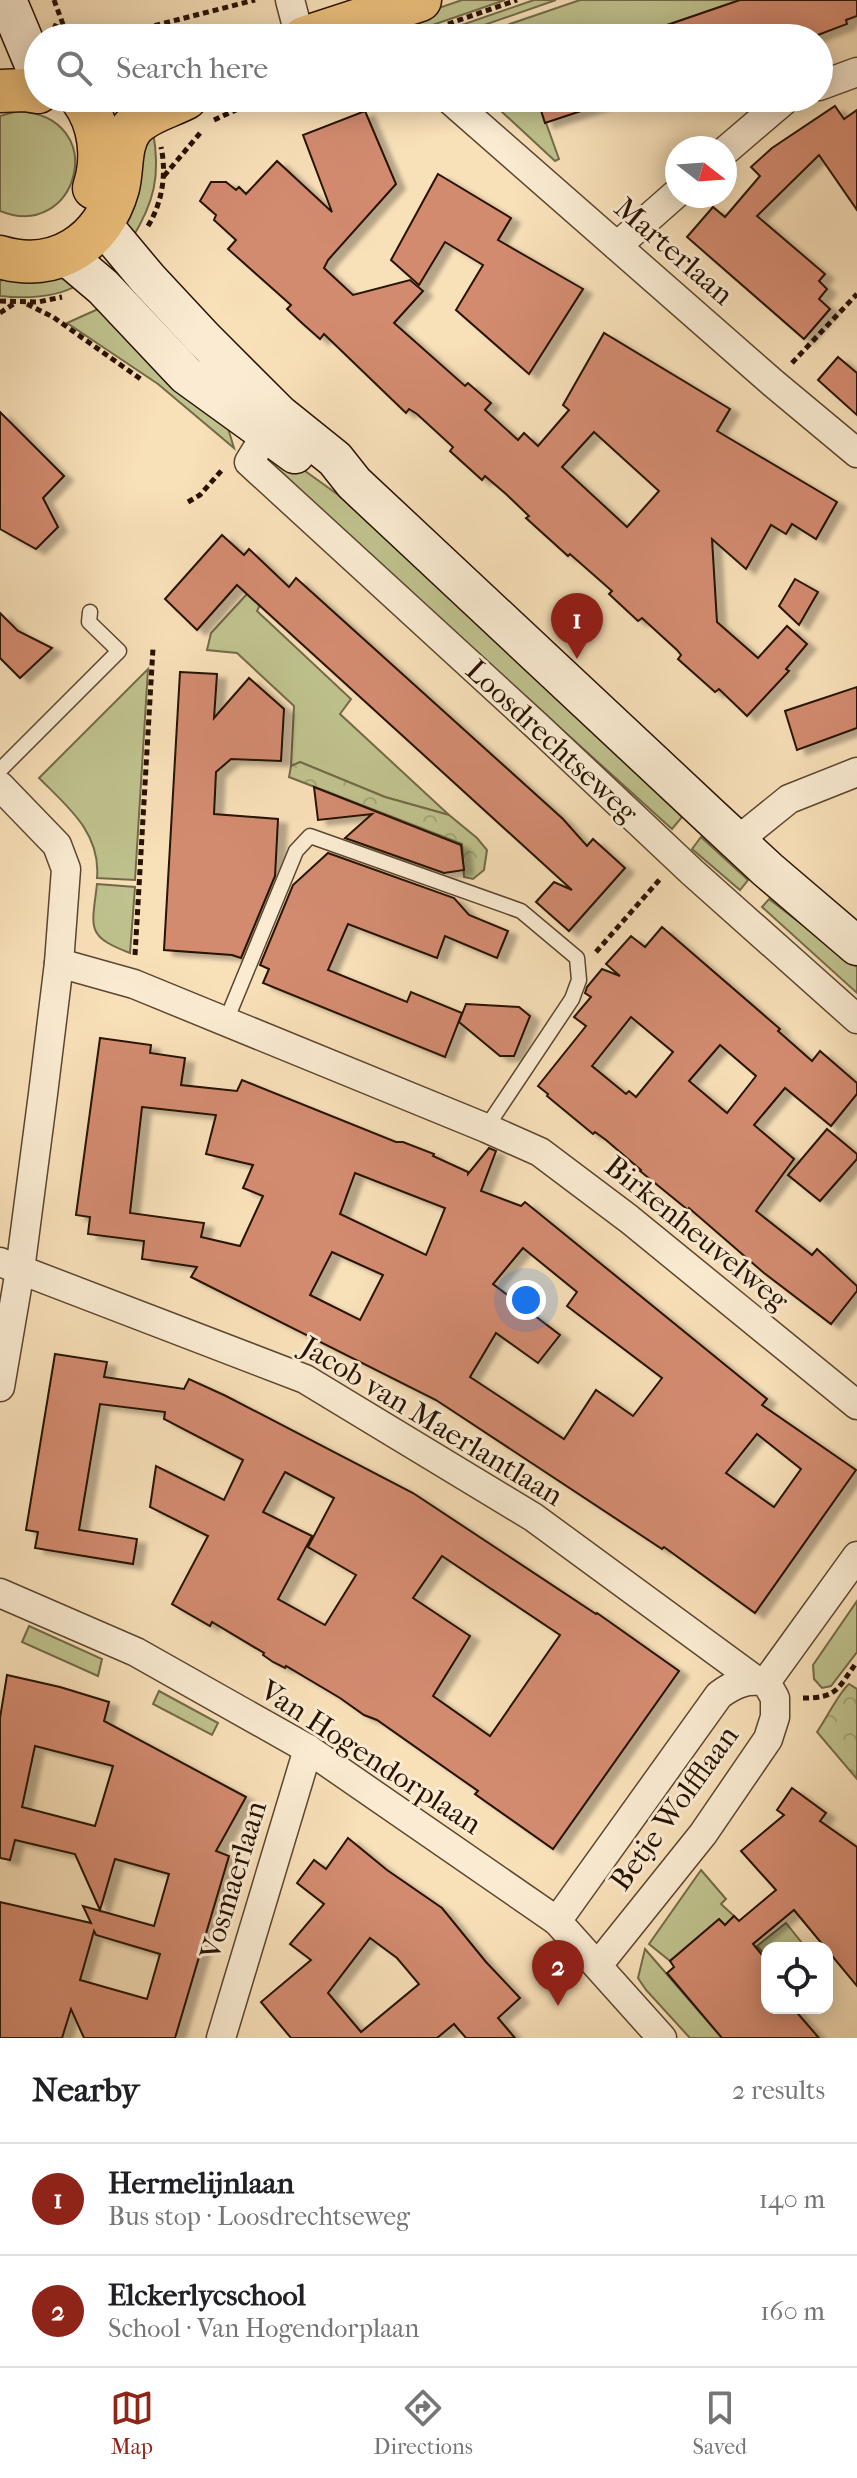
<!DOCTYPE html>
<html lang="en">
<head>
<meta charset="utf-8">
<style>
  body { margin:0; font-family:"IM FELL French Canon",serif; background:#f6f6f6; color:#202124 }
  .controls { position:absolute; right:24px; bottom:24px; display:grid; overflow:hidden; border-radius:16px; box-shadow:0 4px 20px #0003 }
  .controls button { width:72px; height:72px; display:grid; place-items:center; padding:0; border:0; border-bottom:2px solid #e0e0e0; background:#fff; color:#202124; font:40px sans-serif }
  .compass { position:absolute; left:665px; top:136px; width:72px; height:72px; border-radius:50%; background:#fff; box-shadow:0 4px 20px #0003; rotate:107deg }
  .you { position:absolute; left:526px; top:1300px; width:28px; height:28px; margin:-20px; border:6px solid #fff; border-radius:50%; background:#1a73e8; box-shadow:0 0 0 12px #1a73e833 }
  .badge { display:grid; place-items:center; width:52px; height:52px; border-radius:50%; background:#8f2418; color:#fff; font-size:26px; font-weight:700 }
  .pin { position:absolute; translate:-50% -66px; filter:drop-shadow(0 2px 4px #0008) }
  .pin::after { content:''; position:absolute; top:42px; width:28px; height:24px; background:inherit; clip-path:polygon(0 0,100% 0,50% 100%) }
  .list { margin:0; padding:0; list-style:none }
  h2 { display:flex; justify-content:space-between; align-items:center; height:104px; margin:0; padding:0 32px; font-size:34px }
  h2 small { font-size:26px; font-weight:400; color:#757577 }
  .list li { display:grid; grid-template-columns:52px 1fr auto; gap:24px; align-items:center; box-sizing:border-box; height:112px; padding:0 32px; border-top:2px solid #e0e0e0 }
  .list b { display:block; font-size:30px; white-space:nowrap }
  .list p { margin:0; font-size:26px; white-space:nowrap; color:#757577 }
  .list em { font-size:26px; font-style:normal; color:#757577 }
  .icon { flex:none; width:44px; height:44px; fill:none; stroke:currentColor; stroke-width:2; stroke-linecap:round; stroke-linejoin:round }
  .map { position:relative; flex:none; width:857px; height:2038px; overflow:hidden }
  .search { position:absolute; background:#fff; box-shadow:0 4px 20px #0003; left:24px; right:24px; top:24px; height:88px; display:flex; align-items:center; gap:20px; box-sizing:border-box; padding:0 28px; border-radius:44px; color:#757577; font-size:30px }
  .sheet { height:328px; background:#fff }
  nav { display:flex; justify-content:space-around; align-items:center; box-sizing:border-box; height:112px; border-top:2px solid #e0e0e0; background:#fff; font-size:22px; color:#757577 }
  nav a { display:grid; justify-items:center; gap:4px }
  nav .on { color:#8f2418 }
  .map>svg:first-child { display:block }
  .green { fill:#bfc28e; stroke:#746a48; stroke-width:2 }
  .forest { fill:url(#forest-crowns); stroke:#746a48; stroke-width:2 }
  .building { fill:#d38b6f; stroke:#281201; stroke-width:2; fill-rule:evenodd; filter:url(#shadow) }
  .lines { fill:none; stroke-linecap:round; stroke-linejoin:round }
  .lane-casing { stroke:#5c462f; stroke-width:17 }
  .street-casing { stroke:#5c462f; stroke-width:31 }
  .secondary-casing { stroke:#281201; stroke-width:41 }
  .primary-casing { stroke:#281201; stroke-width:45 }
  .path { stroke:#281201; stroke-width:5; stroke-dasharray:6 4; stroke-linecap:butt }
  .lane { stroke:#faebd2; stroke-width:14 }
  .street { stroke:#faebd2; stroke-width:28 }
  .secondary { stroke:#faebd2; stroke-width:38 }
  .primary { stroke:#ecc07c; stroke-width:42 }
  .labels { text-anchor:middle; stroke-width:6; stroke-linejoin:round; paint-order:stroke }
  .street-label { font-size:30px; fill:#281201; stroke:#faebd2 }
</style>
</head>
<body>
<div class="map">
<svg width="857" height="2038" viewBox="0 0 857 2038">
  <defs>
    <pattern id="forest-crowns" width="20" height="18" patternUnits="userSpaceOnUse" patternTransform="scale(2)"><rect width="20" height="18" fill="#bfc28e"/><path d="M2 6a3 3 0 1 1 6 0M12 15a3 3 0 1 1 6 0" fill="none" stroke="#a4a679"/></pattern>
    <filter id="shadow"><feDropShadow dx="9" dy="5" stdDeviation="2" flood-color="#0004"/></filter>
  </defs>
  <rect width="100%" height="100%" fill="#f8e0b9"/>
  <filter id="stains"><feTurbulence type="fractalNoise" baseFrequency=".0025" numOctaves="4"/><feColorMatrix values="0 0 0 0 .2 0 0 0 0 .09 0 0 0 0 .02 0 0 0 .5 -.17"/></filter>
  <radialGradient id="worn" r=".72"><stop offset=".6" stop-color="#630" stop-opacity="0"/><stop offset="1" stop-color="#630" stop-opacity=".3"/></radialGradient>
  <!-- green -->
  <g class="green">
    <polygon points="462,0 505,0 395,38 352,38"/>
    <polygon points="534,0 556,0 447,38 424,38"/>
    <polygon points="580,0 740,0 629,38 469,38"/>
    <polygon points="487,98 537,98 559,159 555,161"/>
    <path d="M18,111C113,117 77,243 0,211V116Z"/>
    <path d="M153,132C161,176 154,203 131,240C115,210 138,160 153,132Z"/>
    <path d="M14,276H58L80,284C56,298 27,299 0,296V281Z"/>
    <polygon points="107,305 224,415 234,448 158,384 67,323"/>
    <polygon points="276,450 380,525 637,768 682,817 672,829 276,471 270,465"/>
    <polygon points="247,594 260,605 257,611 351,699 340,714 449,815 385,797 300,762 291,766 294,706 237,653 207,650 211,633"/>
    <path d="M148,669L135,880L97,878C101,833 68,807 39,778Z"/>
    <polygon points="701,837 748,880 740,890 692,849"/>
    <path d="M97,884L135,887L130,953C85,936 92,928 97,884Z"/>
    <polygon points="769,899 857,967 857,993 762,907"/>
    <polygon points="857,1601 857,1652 831,1686 822,1688 814,1679 813,1665"/>
    <polygon points="29,1626 102,1659 98,1676 22,1642"/>
    <polygon points="159,1691 218,1723 212,1735 153,1704"/>
    <polygon points="701,1870 726,1899 721,1904 734,1916 725,1925 719,1919 670,1961 649,1944"/>
    <polygon points="786,1923 806,1948 767,1948 767,1957 757,1946"/>
    <polygon points="645,1949 722,2038 690,2038 646,1990 638,1978"/>
  </g>
  <!-- forest -->
  <g class="forest">
    <polygon points="300,762 385,797 449,815 477,838 487,850 484,870 473,879 464,877 462,844 289,777 291,766"/>
    <path d="M849,1684L857,1689V1779L817,1732C826,1719 840,1691 849,1684Z"/>
  </g>
  <!-- building -->
  <g class="building">
    <polygon points="740,0 857,0 857,16 846,20 847,24 810,38 642,38 641,34"/>
    <polygon points="537,98 607,98 608,102 545,123"/>
    <polygon points="835,106 844,119 857,110 857,210 819,155 757,216 825,274 819,281 827,289 819,299 830,309 804,339 687,237 713,207 725,217 760,176 751,167 772,148"/>
    <path d="M365,111L396,184L328,260L324,268L353,295L410,280L423,291L394,323L465,386L468,383L491,403L485,410L518,440L524,433L538,446L569,410L563,405L604,333L730,409L717,431L837,502L816,539L792,524L786,534L771,525L746,569L712,539L717,622L758,658L787,626L807,644L786,669L789,671L747,716L719,689L715,692L678,659L681,655L677,650L642,618L638,621L609,594L612,591L570,554L568,556L526,518L529,516L506,494L485,476L482,480L450,451L453,447L417,414L409,409L406,413L324,334L320,339L303,324L287,309L291,305L228,249L236,240L214,220L216,215L200,201L211,182H226L236,190L239,187L246,194L277,161L332,212L303,135ZM594,432L659,491L627,527L562,467Z"/>
    <polygon points="438,174 511,218 498,240 583,289 529,374 456,310 483,265 445,242 419,285 391,260"/>
    <polygon points="838,357 857,373 857,415 818,380"/>
    <polygon points="0,412 64,476 43,498 58,527 36,549 0,529"/>
    <polygon points="222,535 244,555 249,549 289,587 296,578 563,819 587,846 593,839 625,868 569,931 536,902 554,882 572,890 237,585 197,630 165,599"/>
    <polygon points="795,579 818,592 799,625 779,606"/>
    <polygon points="0,613 18,631 52,648 20,678 0,658"/>
    <polygon points="180,672 217,674 214,718 249,678 284,709 281,761 231,759 216,772 214,814 278,819 275,876 241,958 232,955 164,950"/>
    <polygon points="857,687 857,728 797,750 785,711"/>
    <polygon points="314,787 461,845 464,870 444,873 345,838 372,814 318,820"/>
    <polygon points="328,853 454,898 469,915 508,931 497,958 445,936 437,958 348,924 328,970 407,1002 411,992 462,1013 445,1057 263,983 269,969 260,965 293,885"/>
    <path d="M662,927L780,1029L778,1031L812,1061L820,1051L857,1083V1094L831,1126L785,1088L754,1125L794,1159L756,1211L812,1255L817,1249L857,1286V1291L831,1324L764,1273L689,1208L688,1210L640,1171L641,1170L606,1140L595,1132L593,1134L547,1096L548,1094L538,1086L586,1026L574,1017L591,997L585,993L587,987L602,969L620,976L606,964L631,936L645,947ZM631,1017L673,1052L636,1097L629,1091L626,1094L592,1066ZM720,1045L756,1076L727,1113L689,1081Z"/>
    <polygon points="466,1004 519,1007 530,1016 514,1056 500,1056 459,1022"/>
    <path d="M100,1038L151,1045L150,1053L185,1058L181,1085L237,1091L242,1080L396,1142H403L434,1154L433,1156L468,1172V1174L489,1148L496,1151L481,1191L521,1206L525,1202L767,1399L762,1405L856,1470L755,1613L664,1547L662,1549L436,1400L191,1277L197,1267L142,1259L144,1241L88,1234L90,1217L76,1215ZM142,1107L216,1115L206,1154L253,1165L243,1188L263,1196L240,1246L201,1237L204,1223L130,1213ZM355,1173L445,1208L426,1255L340,1214ZM523,1248L577,1292L567,1306L662,1378L633,1416L596,1390L564,1439L470,1377L496,1333L538,1363L560,1335L493,1284ZM332,1252L383,1275L360,1320L310,1295ZM757,1434L801,1469L774,1507L726,1473Z"/>
    <polygon points="827,1129 857,1154 857,1159 820,1201 788,1175"/>
    <path d="M55,1354L107,1362L104,1377L184,1389L189,1379L226,1396L413,1493L596,1614L597,1613L679,1671L553,1849L475,1794L478,1791L377,1720L364,1715L340,1698L286,1666L285,1668L273,1662L263,1655L264,1653L212,1622L210,1626L172,1604L208,1536L150,1507L156,1466L224,1500L243,1460L164,1419L165,1412L100,1404L79,1530L137,1539L133,1564L35,1548L38,1532L26,1530ZM285,1472L334,1498L308,1547L356,1575L325,1625L278,1599L312,1536L263,1512ZM442,1556L560,1635L490,1736L433,1696L470,1636L413,1598Z"/>
    <path d="M7,1675L60,1687L109,1702L104,1721L246,1797L216,1851L229,1856L175,2038H84L71,2009L62,2038H0V1902L91,1923L83,1906L154,1926L169,1874L115,1859L100,1910L75,1854L15,1840L10,1860L0,1858V1718ZM35,1746L113,1766L95,1826L22,1807ZM94,1931L96,1935L160,1954L147,1999L80,1980Z"/>
    <polygon points="792,1788 826,1813 820,1821 857,1847 857,1986 794,1910 753,1944 767,1961 767,2008 793,2008 819,2038 722,2038 667,1973 674,1967 670,1961 719,1919 725,1925 734,1916 739,1921 776,1890 741,1851 784,1815 777,1810"/>
    <path d="M348,1838L387,1870L442,1908L486,1962L520,1998L498,2018L515,2038H466L454,2024L437,2038H291L261,2002L311,1960L290,1944L324,1904L297,1883L314,1860L326,1869ZM370,1938L397,1958L419,1984L361,2032L328,1993Z"/>
  </g>
  <g class="lines">
    <!-- lane casing -->
    <g class="lane-casing">
      <g id="lane">
        <polyline points="0,770 119,651 89,622 90,612"/>
        <polyline points="226,1021 296,851 310,836 521,911 577,958 579,980 572,999 486,1128"/>
      </g>
    </g>
    <!-- street casing -->
    <g class="street-casing">
      <g id="street">
        <polyline points="290,0 300,38"/>
        <polyline points="819,86 857,72"/>
        <polyline points="448,98 773,383 857,453"/>
        <polyline points="725,151 787,98"/>
        <polyline points="617,246 677,193"/>
        <polyline points="276,418 249,462 537,726 692,872 857,1019"/>
        <polyline points="0,786 57,845 66,869 59,963 43,1094 20,1270 0,1387"/>
        <polyline points="737,841 789,799 857,772"/>
        <polyline points="59,963 134,984 486,1128 540,1152 629,1219 857,1405"/>
        <polyline points="0,1262 305,1379 533,1517 754,1679"/>
        <polyline points="0,1593 136,1652 308,1749 557,1921 662,2038"/>
        <polyline points="766,1682 857,1556"/>
        <path d="M557,1921L719,1695C734,1684 747,1678 766,1682L775,1698V1717L768,1739L703,1834L598,1965"/>
        <polyline points="221,2038 308,1749"/>
      </g>
    </g>
    <!-- secondary casing -->
    <g class="secondary-casing">
      <g id="secondary">
        <polyline points="7,0 35,67"/>
        <polyline points="102,224 148,279 203,338 279,414 335,459 354,483 712,818 768,870 857,946"/>
        <polyline points="64,254 103,287 186,375 295,454"/>
      </g>
    </g>
    <!-- primary casing -->
    <g class="primary-casing">
      <g id="primary">
        <polyline points="304,38 420,0"/>
        <polyline points="0,91 25,90 38,92"/>
        <path d="M81,98C100,123 104,158 94,188"/>
        <path d="M0,257C56,274 103,242 118,188C123,169 119,145 132,128C144,113 169,107 186,98"/>
      </g>
    </g>
    <!-- path -->
    <g class="path">
      <polyline points="54,0 64,27"/>
      <polyline points="448,24 517,0"/>
      <polyline points="53,25 85,38"/>
      <polyline points="106,38 255,0"/>
      <polyline points="214,120 262,98"/>
      <polyline points="164,176 201,132"/>
      <path d="M148,226C162,203 167,174 161,147"/>
      <polyline points="0,301 38,302 62,297"/>
      <polyline points="27,304 53,317 142,380"/>
      <polyline points="0,313 15,303"/>
      <polyline points="792,363 857,294"/>
      <polyline points="188,502 200,495 222,470"/>
      <polyline points="596,952 661,878"/>
      <polyline points="135,955 153,648"/>
      <path d="M803,1698C838,1698 837,1689 857,1662"/>
    </g>
    <!-- lane -->
    <use href="#lane" class="lane"/>
    <!-- street -->
    <use href="#street" class="street"/>
    <!-- secondary -->
    <use href="#secondary" class="secondary"/>
    <!-- primary -->
    <use href="#primary" class="primary"/>
  </g>
  <g class="labels">
    <!-- street labels -->
    <g class="street-label">
      <text transform="translate(674 251) rotate(41)" y="10">Marterlaan</text>
      <text transform="translate(552 741) rotate(43)" y="10">Loosdrechtseweg</text>
      <text transform="translate(697 1233) rotate(39)" y="10">Birkenheuvelweg</text>
      <text transform="translate(432 1421) rotate(31)" y="10">Jacob van Maerlantlaan</text>
      <text transform="translate(371 1757) rotate(33)" y="10">Van Hogendorplaan</text>
      <text transform="translate(674 1808) rotate(-54)" y="10">Betje Wolfflaan</text>
      <text transform="translate(233 1880) rotate(-73)" y="10">Vosmaerlaan</text>
    </g>
  </g>
  <rect width="100%" height="100%" filter="url(#stains)"/>
  <rect width="100%" height="100%" fill="url(#worn)"/>
</svg>
<div class="controls">
<button><svg class="icon" aria-label="locate" viewBox="0 0 24 24"><circle cx="12" cy="12" r="6"/><path d="M12 2v4M12 18v4M2 12h4M18 12h4"/></svg></button>
</div>
<svg class="compass" viewBox="-18 -18 36 36"><path d="M0-13l5 13h-10z" fill="#e53935"/><path d="M0 13l5-13h-10z" fill="#757577"/></svg>
<div class="you"></div>
<div class="pin badge" style="left:577px;top:659px">1</div>
<div class="pin badge" style="left:558px;top:2006px">2</div>
<div class="search"><svg class="icon" aria-label="search" viewBox="0 0 24 24"><circle cx="10" cy="10" r="6"/><path d="M15 15l6 6"/></svg>Search here</div>
</div>
<section class="sheet">
<h2>Nearby<small>2 results</small></h2>
<ul class="list">
<li><span class="badge">1</span><div><b>Hermelijnlaan</b><p>Bus stop · Loosdrechtseweg</p></div><em>140 m</em></li>
<li><span class="badge">2</span><div><b>Elckerlycschool</b><p>School · Van Hogendorplaan</p></div><em>160 m</em></li>
</ul>
</section>
<nav>
<a class="on"><svg class="icon" aria-label="map" viewBox="0 0 24 24"><path d="M3 6l6-2 6 2 6-2v14l-6 2-6-2-6 2zM9 4v14M15 6v14"/></svg>Map</a>
<a><svg class="icon" aria-label="directions" viewBox="0 0 24 24"><path d="M12 3l9 9-9 9-9-9zM9 14v-3h6M13 9l2 2-2 2"/></svg>Directions</a>
<a><svg class="icon" aria-label="saved" viewBox="0 0 24 24"><path d="M7 4h10v16l-5-4-5 4z"/></svg>Saved</a>
</nav>
</body>
</html>
